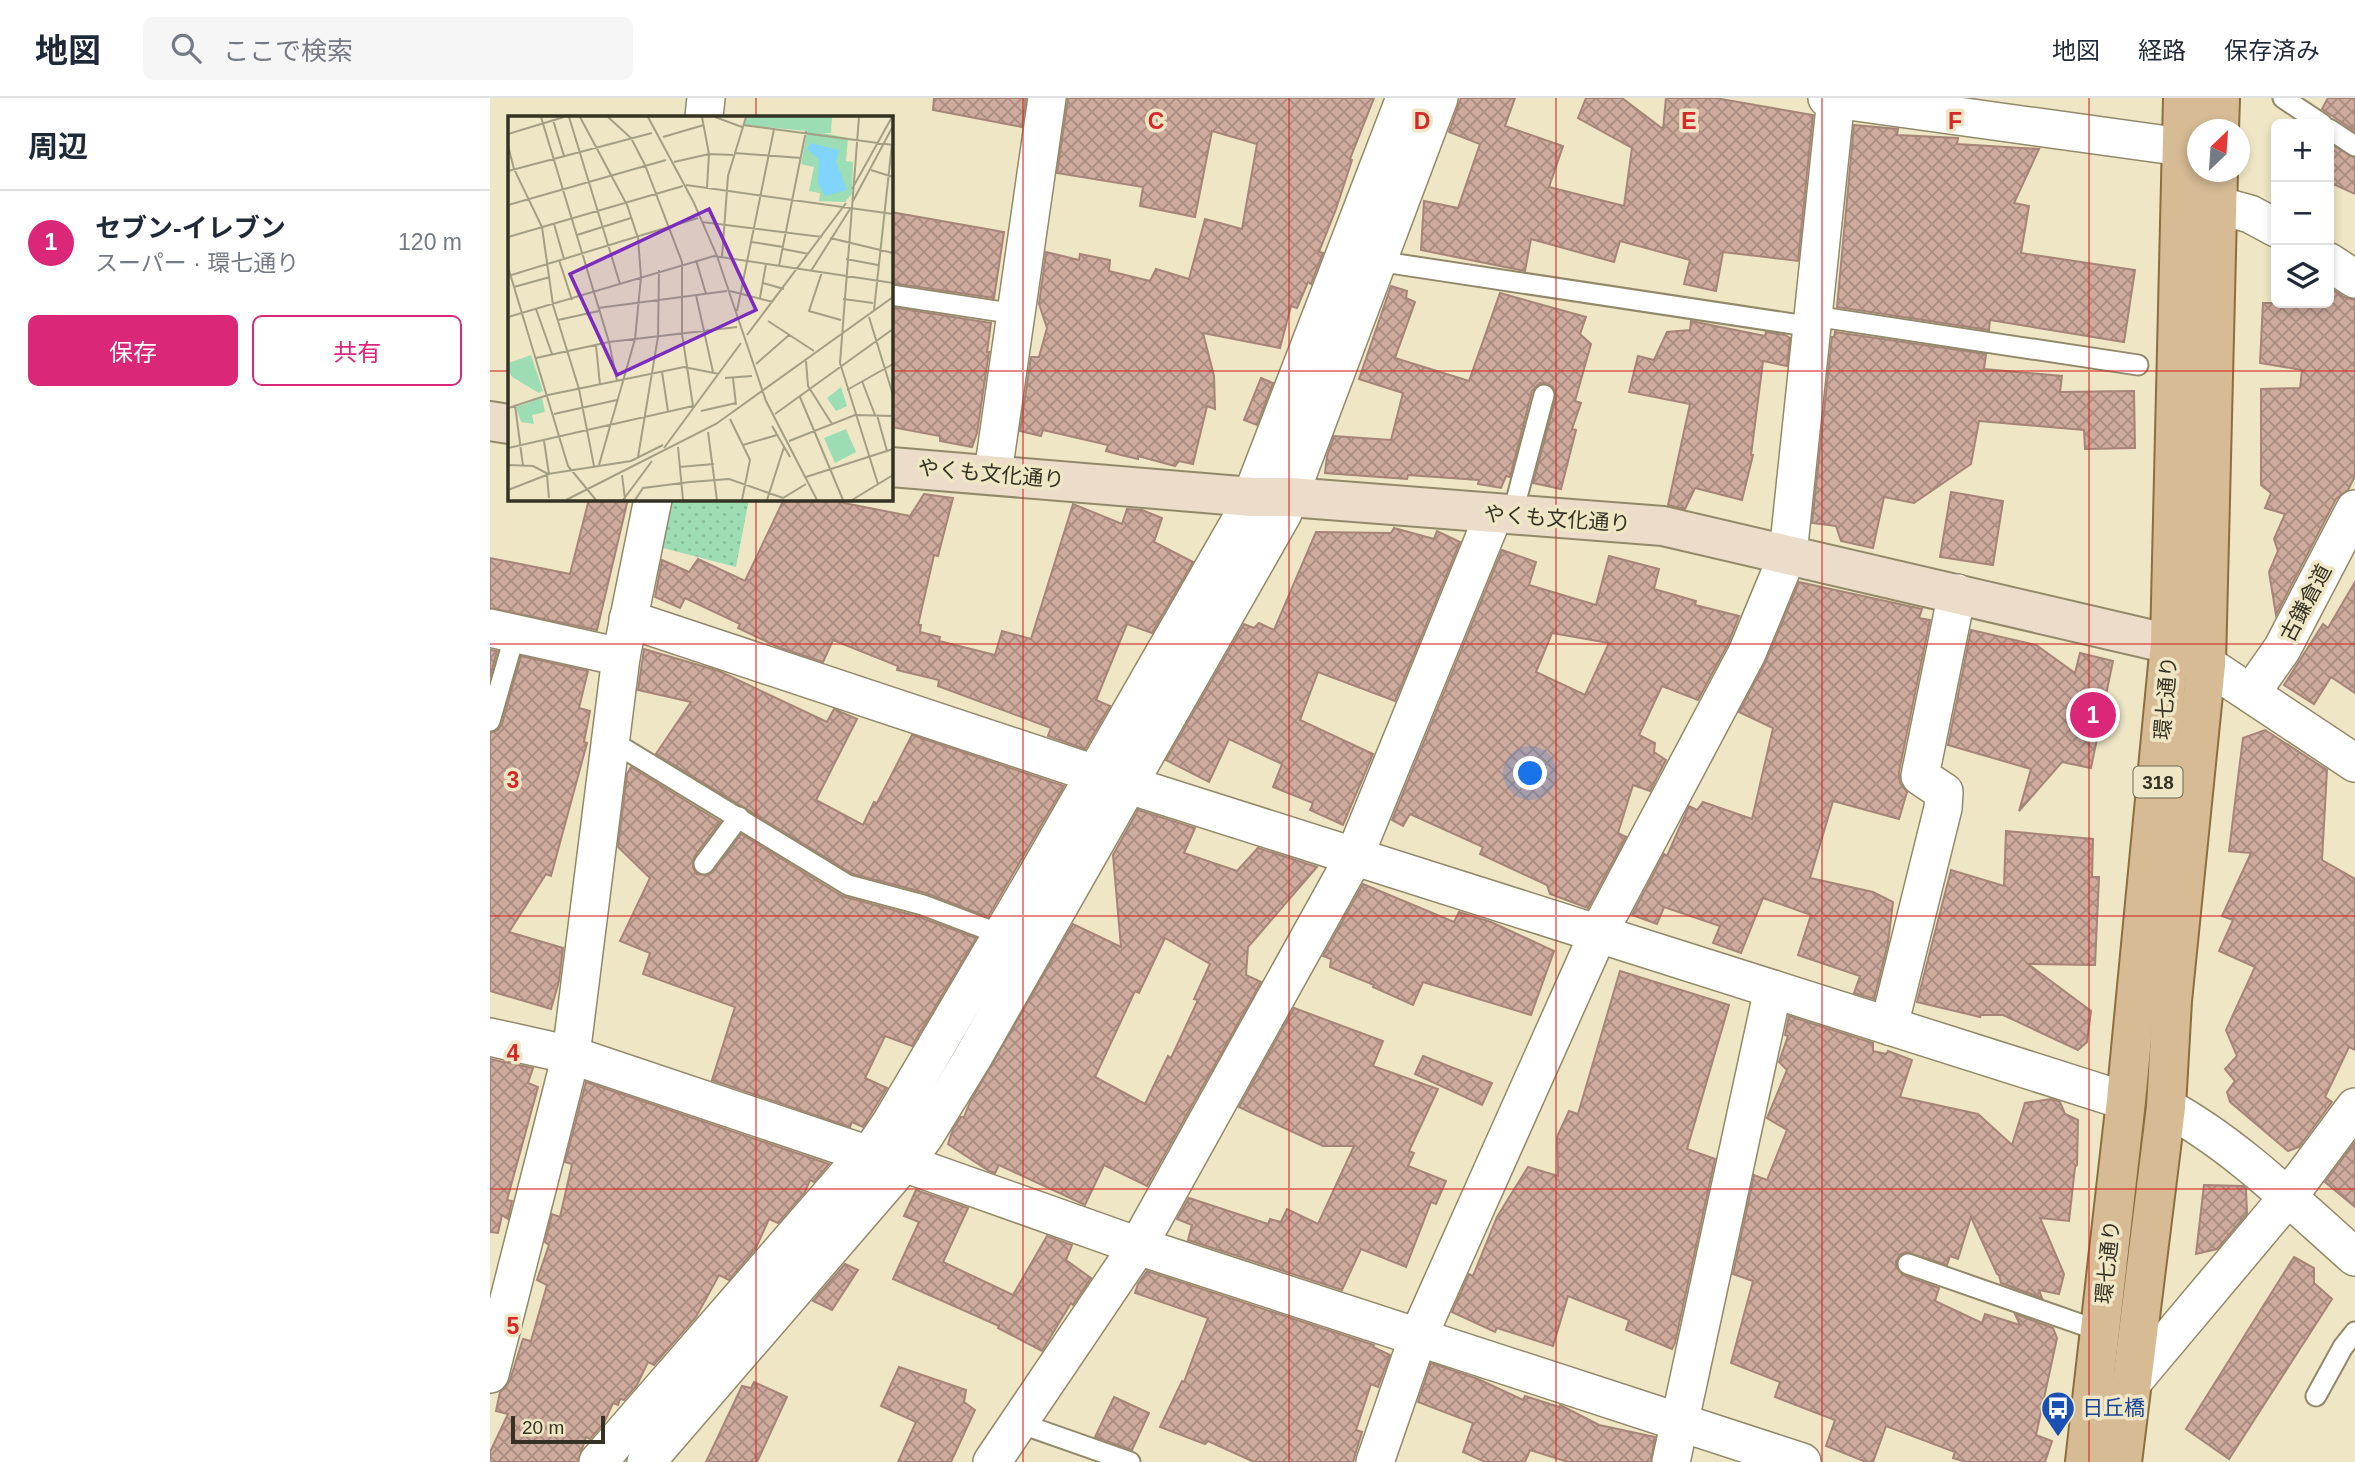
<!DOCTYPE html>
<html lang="ja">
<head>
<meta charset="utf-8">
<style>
  body { margin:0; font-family:Helvetica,"Noto Sans JP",sans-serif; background:#f6f6f7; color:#1f2937 }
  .controls { position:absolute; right:21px; top:21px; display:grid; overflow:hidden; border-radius:10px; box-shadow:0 4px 10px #0003 }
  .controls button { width:63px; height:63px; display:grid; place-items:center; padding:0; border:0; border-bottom:2px solid #e0e1e3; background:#fff; color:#1f2937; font:35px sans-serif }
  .compass { position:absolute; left:1697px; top:21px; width:63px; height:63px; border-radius:50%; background:#fff; box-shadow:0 4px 10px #0003; rotate:25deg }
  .scale { position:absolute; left:21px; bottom:18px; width:94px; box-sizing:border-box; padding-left:7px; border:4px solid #353224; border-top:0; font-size:19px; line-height:24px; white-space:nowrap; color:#353224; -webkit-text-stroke:5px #eee6c4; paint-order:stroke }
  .you { position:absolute; left:1041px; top:676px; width:24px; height:24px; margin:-18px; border:5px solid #fff; border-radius:50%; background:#1a73e8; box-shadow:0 0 0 10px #1a73e833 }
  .badge { display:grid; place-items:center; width:46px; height:46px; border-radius:50%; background:#db2777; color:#fff; font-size:23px; font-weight:700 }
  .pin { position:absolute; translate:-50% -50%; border:4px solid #fff; box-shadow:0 2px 7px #0006 }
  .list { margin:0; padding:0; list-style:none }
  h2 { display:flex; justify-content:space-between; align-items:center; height:91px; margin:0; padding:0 28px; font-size:30px }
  h2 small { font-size:23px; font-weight:400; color:#747a83 }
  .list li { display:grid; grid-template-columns:46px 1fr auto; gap:21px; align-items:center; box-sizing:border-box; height:105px; padding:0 28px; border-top:2px solid #e0e1e3 }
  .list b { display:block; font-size:26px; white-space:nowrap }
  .list p { margin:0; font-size:23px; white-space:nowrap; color:#747a83 }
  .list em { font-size:23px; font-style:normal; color:#747a83 }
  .actions { display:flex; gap:14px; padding:21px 28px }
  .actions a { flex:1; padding:16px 0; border:2px solid #db2777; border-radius:10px; text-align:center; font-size:24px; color:#db2777 }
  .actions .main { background:#db2777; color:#fff }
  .icon { flex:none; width:38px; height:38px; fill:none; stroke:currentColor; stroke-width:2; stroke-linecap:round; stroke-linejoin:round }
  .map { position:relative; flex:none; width:1865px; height:1364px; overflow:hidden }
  header { display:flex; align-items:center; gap:42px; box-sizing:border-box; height:98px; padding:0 35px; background:#fff; border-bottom:2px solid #e0e1e3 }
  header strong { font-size:33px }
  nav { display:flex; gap:38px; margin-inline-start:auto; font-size:24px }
  .search { width:490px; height:63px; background:#f6f6f7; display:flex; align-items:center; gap:18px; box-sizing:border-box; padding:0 24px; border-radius:10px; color:#747a83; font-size:26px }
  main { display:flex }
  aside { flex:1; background:#fff }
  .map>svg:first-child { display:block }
  .park { fill:url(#park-dots) }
  .building { fill:url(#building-cross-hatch); stroke:#a68477; stroke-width:2; fill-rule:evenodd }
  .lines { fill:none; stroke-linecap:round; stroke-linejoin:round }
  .lane-casing { stroke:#918969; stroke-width:23 }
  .street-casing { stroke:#918969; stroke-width:40 }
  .secondary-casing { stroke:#918969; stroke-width:42 }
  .primary-casing { stroke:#8c6e3f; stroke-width:42 }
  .lane { stroke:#fff; stroke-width:19 }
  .street { stroke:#fff; stroke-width:37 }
  .secondary { stroke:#ebddca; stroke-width:38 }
  .primary { stroke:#d6bb94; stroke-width:38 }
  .grid { fill:none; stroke:#d62828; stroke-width:2; stroke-opacity:0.55 }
  .labels { text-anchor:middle; stroke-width:7; stroke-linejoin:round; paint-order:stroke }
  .shield { fill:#eee6c4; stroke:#6c6854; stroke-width:2 }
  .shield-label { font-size:19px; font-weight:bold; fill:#353224 }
  .street-label { font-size:21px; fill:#353224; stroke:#eee6c4 }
  .transit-label { font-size:21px; fill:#164399; stroke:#eee6c4; text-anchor:start }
  .inset-road { fill:none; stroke:#a49e84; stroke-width:2 }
  .view { fill:#7b2cbf; fill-opacity:0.15; stroke:#7b2cbf; stroke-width:3.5 }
  .inset-edge { fill:none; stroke:#353224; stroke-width:3.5 }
  .grid-label { font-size:23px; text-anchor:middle; font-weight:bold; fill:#d62828; stroke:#eee6c4; stroke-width:7; stroke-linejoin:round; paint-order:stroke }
</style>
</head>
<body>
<header>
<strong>地図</strong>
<div class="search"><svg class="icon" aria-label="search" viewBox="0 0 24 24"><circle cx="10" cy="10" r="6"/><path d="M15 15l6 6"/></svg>ここで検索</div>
<nav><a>地図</a><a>経路</a><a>保存済み</a></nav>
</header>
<main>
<aside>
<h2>周辺<small></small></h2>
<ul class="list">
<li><span class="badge">1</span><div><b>セブン-イレブン</b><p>スーパー · 環七通り</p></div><em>120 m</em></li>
</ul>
<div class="actions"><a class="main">保存</a><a>共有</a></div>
</aside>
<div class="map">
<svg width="1865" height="1364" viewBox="0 0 1865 1364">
  <defs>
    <pattern id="park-dots" width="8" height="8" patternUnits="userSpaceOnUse" patternTransform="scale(1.75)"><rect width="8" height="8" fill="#9cddb3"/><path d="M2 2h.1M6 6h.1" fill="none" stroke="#87be9a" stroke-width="1.8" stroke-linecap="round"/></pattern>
    <pattern id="building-cross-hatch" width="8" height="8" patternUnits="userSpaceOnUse" patternTransform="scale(1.75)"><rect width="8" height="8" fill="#ceab9d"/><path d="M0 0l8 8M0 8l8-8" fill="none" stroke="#a88c80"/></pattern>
  </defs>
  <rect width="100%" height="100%" fill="#eee6c4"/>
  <!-- park -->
  <polygon class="park" points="167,401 259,401 246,469 158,446"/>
  <!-- building -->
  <g class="building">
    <polygon points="444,0 536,0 532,29 443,12"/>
    <polygon points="578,0 884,0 860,61 862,62 846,111 829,154 833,155 821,186 818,184 807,210 801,208 790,250 713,235 724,278 725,311 717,308 703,366 689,363 685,368 648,358 648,361 631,357 616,353 618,347 553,332 551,338 530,333 541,259 549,259 557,230 549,206 556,154 589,162 590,156 620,162 619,173 660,183 666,171 699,181 715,121 752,131 767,46 722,33 705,119 650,108 653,89 567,75"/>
    <polygon points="971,0 1025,0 1015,28 1073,48 1059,89 1134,108 1142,50 1088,20 1096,0 1132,0 1173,31 1176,0 1225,0 1323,17 1308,163 1233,154 1226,193 1194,186 1200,162 1130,143 1124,164 1041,141 1035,173 931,152 934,103 968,110 990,46 959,34"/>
    <polygon points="1838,0 1865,0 1865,33 1832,11"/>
    <polygon points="1364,27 1408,31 1407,37 1468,40 1467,46 1549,51 1524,105 1539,108 1531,155 1645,172 1634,244 1500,222 1499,232 1347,209"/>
    <polygon points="1839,45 1865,60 1865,96 1839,84"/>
    <polygon points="401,114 514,134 504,200 401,185"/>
    <polygon points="901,188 917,193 916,200 925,204 905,260 979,283 1010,195 1096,219 1090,236 1101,246 1085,303 1091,305 1082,331 1086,332 1071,391 1043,385 1066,299 1063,289 1056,285 1050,285 1042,293 1020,379 1016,378 1011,390 988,386 989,382 918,377 917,381 835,375 837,358 844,338 901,342 913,295 869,281"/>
    <polygon points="1839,189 1854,199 1865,202 1865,378 1858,392 1846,401 1786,517 1779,474 1788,453 1784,441 1795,416 1775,410 1781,395 1771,387 1771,291 1810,290 1812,272 1770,265 1773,205 1839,205"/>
    <polygon points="401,209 501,225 497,254 499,254 487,335 482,349 450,343 450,338 401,329"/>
    <polygon points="1201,223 1275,238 1276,234 1295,237 1300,240 1297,268 1273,263 1261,357 1263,357 1252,402 1205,390 1195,411 1178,407 1200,306 1139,294 1148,258 1164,262 1177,234 1200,232"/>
    <polygon points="1345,234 1496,256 1494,271 1572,278 1570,294 1644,293 1645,350 1595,351 1594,332 1489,323 1481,366 1424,405 1394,399 1383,450 1351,443 1346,428 1322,425 1342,239 1344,239"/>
    <polygon points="771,280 783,285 767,327 754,322"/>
    <polygon points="1461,394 1513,403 1503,467 1450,459"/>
    <polygon points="434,396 463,400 448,458 444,457 428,527 431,527 430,534 450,539 449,543 505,557 512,533 541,541 583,406 632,426 637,411 652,412 672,420 664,444 703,464 662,535 637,526 606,602 620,608 595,651 558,638 561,630 448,588 449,582 407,572 408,568 343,542 333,564 288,549 248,530 250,526 195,500 190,510 165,499 172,462 199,474 208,461 255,483 294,401 354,401 354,405 420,418"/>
    <polygon points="99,401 138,401 107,532 0,510 0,460 80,476"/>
    <polygon points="904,430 944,441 947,433 970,444 905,603 828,574 810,622 883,656 853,727 820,712 823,705 783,689 792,666 739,641 719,684 676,662 754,526 764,530 769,525 784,532 826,434 901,435"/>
    <path d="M1012,452L1046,464L1039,487L1106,507L1119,458L1169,471L1164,491L1206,503L1205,507L1249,518L1238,546L1208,602L1172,588L1149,637L1165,645L1164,654L1176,662L1160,693L1143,687L1128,735L1136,739L1098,810L1060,796L1057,787L990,756L993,749L920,716L913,728L902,722ZM1062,535L1119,545L1095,597L1046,574Z"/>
    <polygon points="1309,484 1432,511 1429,520 1440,522 1409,674 1410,685 1417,694 1409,721 1343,703 1320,780 1383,794 1403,804 1398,845 1384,901 1364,895 1370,878 1308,857 1321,817 1273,800 1251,855 1223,845 1230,828 1174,809 1167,826 1142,817 1174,756 1177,758 1199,708 1207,712 1213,704 1262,721 1283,630 1249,614 1276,563"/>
    <polygon points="1865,484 1865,595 1841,579 1824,606 1794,587 1833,526 1838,530"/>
    <polygon points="1481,532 1546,547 1585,575 1590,555 1623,563 1601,670 1572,664 1529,713 1541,671 1458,647"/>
    <polygon points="154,551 229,573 337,624 344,611 367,621 326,702 373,727 384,704 387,705 422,637 574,688 498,819 436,795 363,776 166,656 201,604 148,592"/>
    <polygon points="0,552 7,553 0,579"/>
    <polygon points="31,558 98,573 89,610 100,613 94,644 97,645 61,778 56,776 19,834 73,850 69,883 61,911 0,893 0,635 8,632 12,626"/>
    <polygon points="1775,632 1837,672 1832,762 1865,781 1865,952 1859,949 1835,999 1842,1004 1809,1049 1798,1053 1740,1004 1737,994 1745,983 1735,971 1747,958 1736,932 1765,869 1729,853 1743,822 1732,818 1761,755 1739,753 1753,640"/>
    <polygon points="141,669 230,724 204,759 203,770 207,776 218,777 223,774 251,736 352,798 429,819 486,840 422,948 395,938 375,980 397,990 373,1029 362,1024 360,1029 222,982 245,909 153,876 160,855 130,843 160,780 128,749 137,676"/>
    <path d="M648,712L705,730L694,755L747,773L768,750L827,769L758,849L756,877L771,884L657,1088L614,1067L595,1107L509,1067L505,1075L499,1073L458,1046L463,1031L471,1019H474L480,1004L583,826L631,849L623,757ZM675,840L720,866L704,901L708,902L681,960L678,958L655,1006L605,979L645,893L649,895Z"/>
    <polygon points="1516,733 1603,741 1602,779 1609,779 1605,867 1538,866 1601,913 1597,944 1588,952 1513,917 1491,917 1490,919 1427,904 1461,772 1514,788"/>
    <polygon points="873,786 964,824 969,814 1001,824 1064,853 1041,917 933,884 923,907 883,889 884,887 840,869 841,861 833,858"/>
    <polygon points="1130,873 1239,907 1197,1051 1225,1061 1185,1245 1182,1251 1136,1232 1139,1222 1078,1198 1063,1248 1007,1230 1005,1234 962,1214 979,1176 983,1178 1007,1119 1038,1069 1068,1078 1067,1039 1079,1013 1088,1016"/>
    <polygon points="804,910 893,943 883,968 948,991 919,1053 924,1055 918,1068 956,1083 946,1106 941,1104 916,1169 871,1151 852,1192 698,1142 702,1127 687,1121 699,1100 778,1126 780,1121 791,1124 797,1111 828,1126 864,1048 833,1048 749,1009"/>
    <polygon points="1299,918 1383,945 1383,953 1396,956 1398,953 1422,962 1410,999 1488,1016 1522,1047 1535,1005 1561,1001 1570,1004 1575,1016 1588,1022 1587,1067 1585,1069 1579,1123 1550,1120 1574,1176 1569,1196 1549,1192 1552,1200 1511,1185 1509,1177 1507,1176 1481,1119 1468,1161 1460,1158 1457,1167 1416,1154 1411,1156 1406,1163 1406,1169 1413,1177 1449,1190 1445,1203 1492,1225 1495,1216 1530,1227 1525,1216 1563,1230 1567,1240 1546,1337 1562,1343 1555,1364 1476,1364 1463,1360 1465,1354 1396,1328 1383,1364 1376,1364 1336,1348 1345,1322 1285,1299 1290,1284 1241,1265 1263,1183 1243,1176 1264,1077 1277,1082 1297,1032 1277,1020 1297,972 1289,964 1298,938 1295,937"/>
    <polygon points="933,958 1002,985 992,1007 925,976"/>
    <polygon points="0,961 43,970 38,985 48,989 17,1102 22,1103 18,1121 12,1117 8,1135 0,1134"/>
    <polygon points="96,984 339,1066 324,1084 320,1082 315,1094 288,1125 279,1121 266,1150 239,1182 229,1177 206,1219 164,1267 158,1264 147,1287 134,1302 130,1301 128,1307 123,1305 114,1325 100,1341 96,1339 88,1364 0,1364 0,1354 18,1316 6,1313 10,1294 15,1290 20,1282 33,1241 41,1243 57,1187 47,1182 59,1147 55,1144 62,1116 70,1119 82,1066 75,1064"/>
    <polygon points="1865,1044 1865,1109 1835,1084"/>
    <polygon points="1714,1087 1753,1088 1756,1091 1757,1116 1727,1151 1706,1156"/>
    <polygon points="426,1092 478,1110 453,1164 523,1197 557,1138 582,1147 576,1162 601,1180 583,1207 581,1205 552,1253 508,1230 509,1228 403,1181 429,1124 414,1118"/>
    <polygon points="1804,1159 1824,1170 1824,1185 1842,1201 1739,1361 1696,1331"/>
    <polygon points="355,1166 368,1172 342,1212 323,1203"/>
    <polygon points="657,1173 884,1247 883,1249 900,1257 888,1289 881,1286 866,1332 872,1334 863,1364 764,1364 718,1343 715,1346 670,1329 692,1283 694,1284 718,1220 645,1195 648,1186"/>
    <polygon points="941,1265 988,1281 1033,1302 1035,1298 1069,1309 1070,1307 1074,1309 1109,1327 1165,1339 1161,1364 1078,1364 1040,1352 1035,1364 995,1364 973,1354 983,1325 928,1304"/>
    <polygon points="409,1269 476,1292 474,1304 485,1312 461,1364 408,1364 426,1324 391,1308"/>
    <polygon points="264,1284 297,1299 267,1364 216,1364 252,1288 261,1290"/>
    <polygon points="624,1299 659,1315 642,1352 605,1339"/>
  </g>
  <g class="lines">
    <!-- lane casing -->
    <g class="lane-casing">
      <g id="lane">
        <polyline points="1793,0 1832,26"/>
        <polyline points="1839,31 1865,48"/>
        <polyline points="887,163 1323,229"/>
        <polyline points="401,197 526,216"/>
        <polyline points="1324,218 1648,267"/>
        <polyline points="1022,418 1054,297"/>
        <polyline points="0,623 25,536"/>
        <polyline points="120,642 358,787 433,807 512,837"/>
        <polyline points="214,766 249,719"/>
        <polyline points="1418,1166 1610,1233"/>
        <polyline points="1826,1298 1853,1249 1865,1234"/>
        <polyline points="529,1325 640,1364"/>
      </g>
    </g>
    <!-- street casing -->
    <g class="street-casing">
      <g id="street">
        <polyline points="1337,0 1692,49"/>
        <polyline points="214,19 216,0"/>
        <polyline points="1727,107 1760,116 1786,130"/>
        <polyline points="1839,164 1865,181"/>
        <polyline points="503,375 557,0"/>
        <polyline points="138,521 620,681 1636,1003"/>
        <polyline points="0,530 131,559"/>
        <polyline points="1716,566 1865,665"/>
        <polyline points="1761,595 1792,551 1865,411"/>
        <polyline points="1399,928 1453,710 1454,694 1430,678 1467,495"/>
        <polyline points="0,939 81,957 379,1057 414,1065 648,1148 1312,1364"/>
        <path d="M1676,1009C1745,1046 1806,1107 1865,1159"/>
        <polyline points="0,1276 81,957 131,559 163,401"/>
        <polyline points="1641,1286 1798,1099 1865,1009"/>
        <polyline points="108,1364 360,1074 379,1057 402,1023 546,779 756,413 915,0"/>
        <polyline points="156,1364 414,1065 434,1039 482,961 793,415 949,0"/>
        <polyline points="502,1364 648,1148 864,759 1004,416"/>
        <polyline points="885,1364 928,1239 1108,836 1257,555 1298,456 1346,0"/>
        <polyline points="1181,1364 1283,891"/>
      </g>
    </g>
    <!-- secondary casing -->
    <g class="secondary-casing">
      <g id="secondary">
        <polyline points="0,323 19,326"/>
        <polyline points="401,369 762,399 800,399 1173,428 1680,546 1709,562"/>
      </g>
    </g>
    <!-- primary casing -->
    <g class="primary-casing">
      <g id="primary">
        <polyline points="1729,32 1730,0"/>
        <polyline points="1595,1364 1636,1003 1680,546 1693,0"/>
        <polyline points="1632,1364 1676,1009 1682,903 1716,566 1728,74"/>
      </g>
    </g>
    <!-- lane -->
    <use href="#lane" class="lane"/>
    <!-- street -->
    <use href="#street" class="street"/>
    <!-- secondary -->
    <use href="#secondary" class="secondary"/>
    <!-- primary -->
    <use href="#primary" class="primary"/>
  </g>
  <!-- grid -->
  <path class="grid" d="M266,0V19M533,0V1364M799,0V1364M1066,0V1364M1332,0V1364M1599,0V1364M0,273H19M401,273H1865M266,401V1364M0,546H1865M0,818H1865M0,1091H1865"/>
  <!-- icons -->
  <defs>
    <g id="bus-pin" transform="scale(1.75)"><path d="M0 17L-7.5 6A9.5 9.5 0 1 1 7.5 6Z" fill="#1a4fb4" stroke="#eee6c4"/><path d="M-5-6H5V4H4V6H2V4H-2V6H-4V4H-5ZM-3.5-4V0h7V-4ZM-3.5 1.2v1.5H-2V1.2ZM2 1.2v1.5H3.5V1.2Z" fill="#fff"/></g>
  </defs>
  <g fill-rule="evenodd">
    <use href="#bus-pin" x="1568" y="1310"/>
  </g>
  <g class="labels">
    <!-- shield labels -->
    <rect class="shield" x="1643.5" y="668.5" width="49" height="31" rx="5"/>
    <g class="shield-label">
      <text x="1668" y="691">318</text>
    </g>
    <!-- street labels -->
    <g class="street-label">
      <text transform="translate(501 376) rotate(5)" y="7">やくも文化通り</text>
      <text transform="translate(1067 421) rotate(4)" y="7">やくも文化通り</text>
      <text transform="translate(1816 505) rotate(-62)" y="7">古鎌倉道</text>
      <text transform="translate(1676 600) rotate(-85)" y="7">環七通り</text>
      <text transform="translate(1618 1164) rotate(-84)" y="7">環七通り</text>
    </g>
    <!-- transit labels -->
    <g class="transit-label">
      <text x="1592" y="1317">日丘橋</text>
    </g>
  </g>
  <!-- overview -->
  <g transform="translate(18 18)">
    <rect width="385" height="385" fill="#eee6c4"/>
    <path d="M34,282L37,296L24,299L26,308L13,306L8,291Z" fill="#9cddb3"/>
    <path d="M239,1H324L323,17H315L340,22L338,45L345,46L344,78L337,86L311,85L312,77L301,75L306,51L293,48L299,15L236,9ZM23,239L35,275L31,277L4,261L0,253L1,247Z" fill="#9cddb3"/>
    <path d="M333,271L339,290L328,295L319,282ZM338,313L348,336L327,347L316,322Z" fill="#9cddb3"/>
    <path d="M303,27L331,34L328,46L339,74L317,80L310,67L311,43L299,33Z" fill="#7fd5fd"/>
    <path class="inset-road" d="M33,1L101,226L109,265M61,1L112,168M72,1L119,89L130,122L133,161L127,223L91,349M140,1L186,87L209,140L258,285L309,384M194,1L201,38L199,72M207,1L234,11M351,1L332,247L370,368M45,4L56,40M235,9L385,29M0,18L56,1M155,21L196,9M0,30L6,53L34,111L45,189L71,273L86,350M226,37L293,42M166,46L201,38L225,39M363,54L385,61M0,55L144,17M178,69L385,98M344,73L384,1M345,85L385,10M0,89L158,44M194,106L314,121M46,108L56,143M69,119L123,102M0,121L175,70M322,122L385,137M244,126L275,131M275,133L301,138M214,141L220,60L238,1M338,143L370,149M51,144L64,184M188,144L198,178M271,150L298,15M0,151L60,350L88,384M303,155L342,93M314,156L301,195L333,204M0,160L190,102M255,167L276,173M6,171L42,161M222,175L265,186M188,179L205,256M252,182L258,148M335,183L365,187M90,192L219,175M28,193L44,238M366,194L384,28M229,195L266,13M0,201L206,140L385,167M361,201L385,279M50,204L91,195M260,205L306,235M239,219L338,87M88,229L92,269M28,242L101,226L229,211M298,245L300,270L324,308M248,248L281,219M154,256L160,295M217,262L244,260M225,262L228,289M354,265L367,299M339,274L385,248M40,279L176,251L211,258M292,281L335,384M7,289L15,350M0,292L40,279M193,295L228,287M46,298L109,284M267,298L385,213M369,299L379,335M222,303L242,344L234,384M264,310L282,341M200,316L209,384M281,325L347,299L385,300M235,329L269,319M170,331L175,384M0,332L185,290L174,218V146L137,49L123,22L100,1M156,332L233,227M130,341L150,221L151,154M0,349L25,350L40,358L123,345L155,329M171,351L206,348M39,359L41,382M114,359L117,383M298,361L385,333M0,374L41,358L36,325M58,384L208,308L385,181M115,384L144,345M127,384L135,372L182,366L221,363L275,382L298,368M259,384L276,331M344,384L385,359"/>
    <path class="view" d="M201,93L248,194L109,259L62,158Z"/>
    <rect width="385" height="385" class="inset-edge"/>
  </g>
  <g class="grid-label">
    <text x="666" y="31">C</text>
    <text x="932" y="31">D</text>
    <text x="1199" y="31">E</text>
    <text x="1465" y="31">F</text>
    <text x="23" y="690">3</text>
    <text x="23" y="963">4</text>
    <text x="23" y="1236">5</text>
  </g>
</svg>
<div class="controls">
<button>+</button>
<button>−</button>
<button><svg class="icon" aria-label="layers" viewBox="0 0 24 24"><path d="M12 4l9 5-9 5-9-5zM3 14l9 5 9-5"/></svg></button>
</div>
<svg class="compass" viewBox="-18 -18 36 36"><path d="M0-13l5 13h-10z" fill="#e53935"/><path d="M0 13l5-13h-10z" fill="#747a83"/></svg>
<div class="scale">20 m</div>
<div class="you"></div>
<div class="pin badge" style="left:1603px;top:617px">1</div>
</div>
</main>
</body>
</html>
